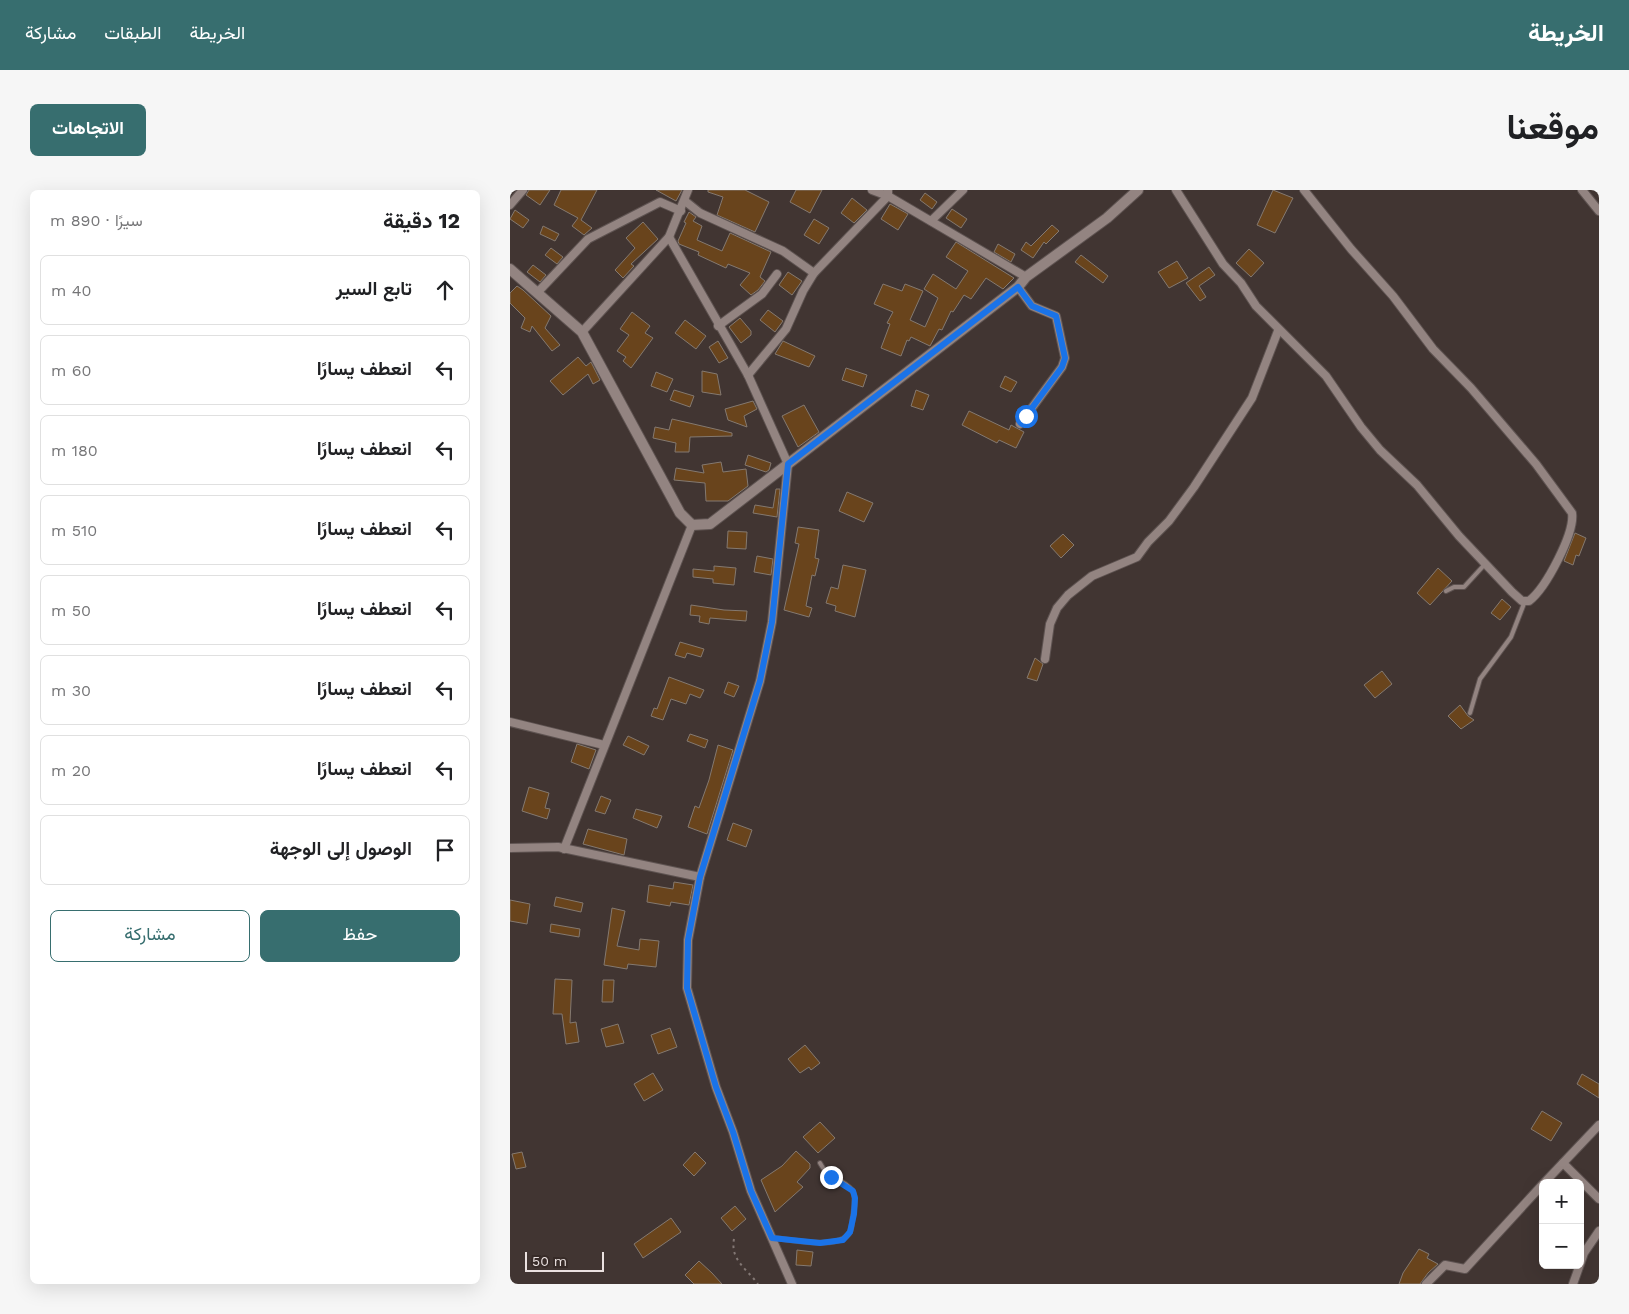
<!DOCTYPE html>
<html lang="ar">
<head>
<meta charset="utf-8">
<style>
  body { margin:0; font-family:"Work Sans",Vazirmatn,sans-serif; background:#f6f6f6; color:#202124; direction:rtl }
  .controls { position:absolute; right:15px; bottom:15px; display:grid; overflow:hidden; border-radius:8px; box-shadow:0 5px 20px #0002 }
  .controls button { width:45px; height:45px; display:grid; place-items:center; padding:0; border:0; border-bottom:1px solid #e0e0e0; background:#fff; color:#202124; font:25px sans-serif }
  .scale { position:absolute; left:15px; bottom:12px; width:79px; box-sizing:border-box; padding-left:5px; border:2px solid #eae1e0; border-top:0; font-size:14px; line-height:18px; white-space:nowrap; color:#eae1e0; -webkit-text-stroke:4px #372b28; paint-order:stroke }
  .stop { position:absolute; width:15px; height:15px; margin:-11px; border:4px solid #1a73e8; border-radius:50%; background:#fff }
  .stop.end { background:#1a73e8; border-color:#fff; box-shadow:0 1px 5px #0008 }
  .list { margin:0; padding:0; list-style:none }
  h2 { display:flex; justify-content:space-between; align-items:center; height:65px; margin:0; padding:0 20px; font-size:21px }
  h2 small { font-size:16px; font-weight:400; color:#757577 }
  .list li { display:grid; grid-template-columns:32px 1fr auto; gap:15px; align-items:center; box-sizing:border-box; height:70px; margin:0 10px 10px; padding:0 10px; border:1px solid #e0e0e0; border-radius:8px }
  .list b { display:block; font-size:19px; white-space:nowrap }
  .list em { font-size:16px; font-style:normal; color:#757577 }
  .actions { display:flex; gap:10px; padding:15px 20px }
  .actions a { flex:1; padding:11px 0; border:1px solid #376e6f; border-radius:8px; text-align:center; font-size:18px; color:#376e6f }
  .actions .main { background:#376e6f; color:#fff }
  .icon { flex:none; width:28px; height:28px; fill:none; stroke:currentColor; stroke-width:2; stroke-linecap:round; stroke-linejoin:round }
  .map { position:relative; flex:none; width:1089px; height:1094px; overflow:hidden; direction:ltr; border-radius:8px }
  header { display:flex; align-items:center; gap:30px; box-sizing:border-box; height:70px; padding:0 25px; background:#376e6f; color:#fff }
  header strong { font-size:24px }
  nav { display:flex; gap:28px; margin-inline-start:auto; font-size:18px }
  .intro { display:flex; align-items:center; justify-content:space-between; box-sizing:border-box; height:120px; padding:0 30px }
  h1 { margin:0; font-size:35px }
  .button { padding:12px 22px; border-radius:8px; background:#376e6f; color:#fff; font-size:18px; font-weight:700 }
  main { display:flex; gap:30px; padding:0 30px }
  aside { flex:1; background:#fff; border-radius:8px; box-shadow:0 5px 20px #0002 }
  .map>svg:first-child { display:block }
  .building { fill:#69441c; stroke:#847970 }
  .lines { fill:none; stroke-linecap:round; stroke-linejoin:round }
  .service-casing { stroke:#5e5351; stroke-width:6 }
  .minor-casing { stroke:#5e5351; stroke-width:10 }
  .tertiary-casing { stroke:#5e5351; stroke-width:12 }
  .path { stroke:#827774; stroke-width:2; stroke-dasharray:2.5 4; stroke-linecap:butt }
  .service { stroke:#938481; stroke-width:4 }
  .minor { stroke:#938481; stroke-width:8 }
  .tertiary { stroke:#938481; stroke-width:10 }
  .route { stroke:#1a73e8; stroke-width:6 }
</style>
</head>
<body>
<header>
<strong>الخريطة</strong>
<nav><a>الخريطة</a><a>الطبقات</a><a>مشاركة</a></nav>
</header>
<div class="intro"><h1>موقعنا</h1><a class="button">الاتجاهات</a></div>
<main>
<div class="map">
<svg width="1089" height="1094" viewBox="0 0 1089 1094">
  <rect width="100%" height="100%" fill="#413532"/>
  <!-- building -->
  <g class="building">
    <polygon points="19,0 40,0 30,15 16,5"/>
    <polygon points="51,0 87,0 71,30 82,38 74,45 62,36 68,28 44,15"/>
    <polygon points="146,0 172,0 166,11"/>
    <polygon points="198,0 235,0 259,12 245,42 207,25 213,7 198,2"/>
    <polygon points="286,0 312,0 300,23 280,12"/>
    <polygon points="763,0 783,8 765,43 747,35"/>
    <polygon points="415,3 427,12 422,19 410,10"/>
    <polygon points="342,8 357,20 344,33 331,23"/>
    <polygon points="380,14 398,24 388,40 371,29"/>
    <polygon points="442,19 457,29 451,38 436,28"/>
    <polygon points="5,20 19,30 13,38 0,29"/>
    <polygon points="179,22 186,27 183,31 192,36 187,50 212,61 220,43 261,62 250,87 255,91 248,100 241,105 230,95 240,83 218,74 216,78 188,65 189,62 169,54 168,51 176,33 174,32"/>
    <polygon points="304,29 319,38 309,54 294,45"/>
    <polygon points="133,32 148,49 121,74 124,76 113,88 105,80 125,58 116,48"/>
    <polygon points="542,35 549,41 536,54 534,52 523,68 511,60 516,52 521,56"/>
    <polygon points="33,36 49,44 45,51 30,44"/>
    <polygon points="446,52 504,88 493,99 476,88 461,109 454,105 443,122 441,121 432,140 429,139 420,156 401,147 399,151 397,150 391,166 371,158 380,134 377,133 383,122 364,114 373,94 392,101 395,94 413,101 400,130 415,137 428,108 414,99 423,84 446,99 458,81 436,67"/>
    <polygon points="488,54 505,64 501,72 484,62"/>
    <polygon points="41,58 53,67 47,74 35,65"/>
    <polygon points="739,59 754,73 741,87 726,73"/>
    <polygon points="571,65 598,86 593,93 565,72"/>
    <polygon points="667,71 678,88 659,98 648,82"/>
    <polygon points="23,75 36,85 30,92 17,82"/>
    <polygon points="699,77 705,85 689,96 696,107 690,111 676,93"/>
    <polygon points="278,82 292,91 282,105 269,95"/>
    <polygon points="7,96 13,100 41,126 35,138 50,155 42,161 22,136 20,142 11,138 15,128 0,113 0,103"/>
    <polygon points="258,120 273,131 265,142 250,130"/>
    <polygon points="122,122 140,136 135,143 143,148 121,178 113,171 116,167 107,161 119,145 110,139"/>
    <polygon points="230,128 241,141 241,145 231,153 219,137"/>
    <polygon points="175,130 196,146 186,159 165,143"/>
    <polygon points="208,151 218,168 209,173 199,157"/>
    <polygon points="273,151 305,166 299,177 265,164"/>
    <polygon points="68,167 76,176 81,172 90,190 83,194 78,184 53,205 40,191"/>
    <polygon points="336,178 357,185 353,197 332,190"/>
    <polygon points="192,181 207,184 211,205 192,202"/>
    <polygon points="146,182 163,189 157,202 141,196"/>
    <polygon points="495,186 507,192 501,202 490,197"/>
    <polygon points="164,200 184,206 180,217 160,210"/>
    <polygon points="406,200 419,205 413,220 401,216"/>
    <polygon points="243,211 247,219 234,226 237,237 218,230 215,219"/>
    <polygon points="294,215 309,242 288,257 272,226"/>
    <polygon points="459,221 499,240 501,235 514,242 506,258 489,250 487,253 452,235"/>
    <polygon points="162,229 222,243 222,246 180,247 179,262 165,262 166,253 143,248 145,237 159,240"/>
    <polygon points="238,265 261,273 259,280 256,282 235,275"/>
    <polygon points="211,272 213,282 236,279 238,296 218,311 196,311 195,293 164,290 166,278 194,283 192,275"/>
    <polygon points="266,299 270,299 267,327 243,323 245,315 263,318"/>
    <polygon points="337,302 363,313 354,332 329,321"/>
    <polygon points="288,337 309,340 305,368 309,369 305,386 302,385 296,416 302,418 299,427 274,420 289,354 285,353"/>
    <polygon points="218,341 237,342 236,359 217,358"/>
    <polygon points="1065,343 1076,348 1069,366 1066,365 1063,375 1054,371"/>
    <polygon points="553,344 564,355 551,368 540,356"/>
    <polygon points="247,366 263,369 261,385 244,382"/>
    <polygon points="333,375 356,380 345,427 325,421 326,416 316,413 321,397 328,399"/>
    <polygon points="204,376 226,378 224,395 203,393 203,389 183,387 183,379 204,381"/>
    <polygon points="928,378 942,391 920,415 907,403"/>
    <polygon points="992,409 1001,417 990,430 981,423"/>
    <polygon points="181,415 214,420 237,421 236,431 200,428 199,434 189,432 190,426 180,425"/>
    <polygon points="170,452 194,459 191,467 177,463 175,468 165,465"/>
    <polygon points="525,468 533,474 527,491 517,488"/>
    <polygon points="872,481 882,494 865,508 854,495"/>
    <polygon points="159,487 194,500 190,508 180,504 176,514 161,509 153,530 141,526 144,518 147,519"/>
    <polygon points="218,492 229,496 224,507 214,503"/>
    <polygon points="950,515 958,526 964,530 951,539 938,526"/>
    <polygon points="180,544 198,550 195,558 177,551"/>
    <polygon points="118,546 139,556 134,565 113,555"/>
    <polygon points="67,554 86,560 79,579 61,572"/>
    <polygon points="208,555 223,560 197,644 178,637 185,616 189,618 199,590"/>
    <polygon points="19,597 39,603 35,618 40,619 37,629 12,621"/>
    <polygon points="91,606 101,610 95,624 85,621"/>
    <polygon points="126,619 152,626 147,638 123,628"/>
    <polygon points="223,633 242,640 236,657 217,650"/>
    <polygon points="78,639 117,649 114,665 73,654"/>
    <polygon points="164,692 183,695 179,715 161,712 160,716 137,712 139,695 163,699"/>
    <polygon points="46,707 73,713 71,722 44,716"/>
    <polygon points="0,710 20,714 17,734 0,731"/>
    <polygon points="102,718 115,721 107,756 129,760 130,749 149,751 146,777 118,774 117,779 94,775"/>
    <polygon points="41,734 70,739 69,747 40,742"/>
    <polygon points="45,789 62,790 60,833 66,832 69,852 56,854 52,824 43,824"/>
    <polygon points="93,790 104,790 103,812 92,812"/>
    <polygon points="108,834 114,853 96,857 91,839"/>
    <polygon points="160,838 167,857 148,864 141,845"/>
    <polygon points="295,855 310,873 301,880 299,877 290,883 278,869"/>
    <polygon points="143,883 153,900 134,911 124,894"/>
    <polygon points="1072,884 1089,894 1089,908 1067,894"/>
    <polygon points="1032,921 1052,933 1041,951 1021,939"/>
    <polygon points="310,932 325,948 308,963 293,947"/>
    <polygon points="286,961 300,974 300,978 287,992 293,997 265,1022 251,990 272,976"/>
    <polygon points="12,962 16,977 6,979 2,964"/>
    <polygon points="185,962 196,973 184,986 173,975"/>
    <polygon points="225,1016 236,1029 222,1041 211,1028"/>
    <polygon points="161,1028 171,1042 133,1068 124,1054"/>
    <polygon points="909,1059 919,1064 917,1068 928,1074 918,1083 910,1094 889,1094 893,1083"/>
    <polygon points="287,1060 303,1062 301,1076 286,1075"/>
    <polygon points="189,1071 202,1083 212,1094 184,1094 175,1085"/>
  </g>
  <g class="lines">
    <!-- service casing -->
    <g class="service-casing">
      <g id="service">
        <polyline points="936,401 944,397 954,397 976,373"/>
        <polyline points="960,523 970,489 1001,447 1015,411"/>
        <path d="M262,1048C281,1049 330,1061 340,1042C342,1038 342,1031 343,1026C344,1019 347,1007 342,1000C332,988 317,988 310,973"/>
      </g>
    </g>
    <!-- minor casing -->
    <g class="minor-casing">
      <g id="minor">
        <polyline points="362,0 378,6 516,87"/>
        <path d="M666,0L713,74L731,93L746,116L816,186L851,237L870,260L907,295L949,346L1002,402L1012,411H1019C1036,398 1065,343 1062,323L1026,274L961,198L923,159L883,106L841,59L794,0"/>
        <polyline points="1072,0 1089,21"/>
        <polyline points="175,11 190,23 273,61 304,83"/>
        <polyline points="0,15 13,0"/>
        <polyline points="421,31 453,0"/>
        <polyline points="159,47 238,185 278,274 262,432 250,491 190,687 178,750 177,798 206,897 223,942 241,1001 282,1094"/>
        <polyline points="508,97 522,116 546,126 555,168 552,177 510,234"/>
        <polyline points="27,103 78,49 150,12 171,21"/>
        <polyline points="208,136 252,104 267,84"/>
        <polyline points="72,142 159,47 178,0"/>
        <polyline points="238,185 276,139 293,101 304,83 378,6 378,0"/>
        <polyline points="535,469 540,434 547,418 558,405 582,386 627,367 638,352 659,331 684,297 742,208 768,141"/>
        <polyline points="0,532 94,555"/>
        <polyline points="0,658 48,657 190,687"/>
        <polyline points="54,659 182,335"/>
        <polyline points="1053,973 1089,1009"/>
        <polyline points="1034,993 1089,935"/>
        <polyline points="916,1094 935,1075 955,1079 1033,994"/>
        <polyline points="1063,1094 1074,1063 1089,1041"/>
      </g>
    </g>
    <!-- tertiary casing -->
    <g class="tertiary-casing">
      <polyline id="tertiary" points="0,79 72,142 170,323 182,335 200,334 508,97 516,87 597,28 628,0"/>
    </g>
    <!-- path -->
    <path class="path" d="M224,1049C220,1070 237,1079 248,1094"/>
    <!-- service -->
    <use href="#service" class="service"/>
    <!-- minor -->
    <use href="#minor" class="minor"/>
    <!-- tertiary -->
    <use href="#tertiary" class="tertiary"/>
  </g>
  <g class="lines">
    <!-- route -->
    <polyline class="route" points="321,987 343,1001 345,1008 344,1024 340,1042 333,1050 310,1053 262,1048 241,1001 223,942 206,897 177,798 178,750 190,687 250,491 262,432 278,274 508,97 522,116 546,126 555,168 552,177 516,226"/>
  </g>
</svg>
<div class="controls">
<button>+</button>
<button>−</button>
</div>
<div class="scale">50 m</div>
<div class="stop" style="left:516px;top:226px"></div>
<div class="stop end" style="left:321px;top:987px"></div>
</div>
<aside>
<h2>12 دقيقة<small>سيرًا · 890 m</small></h2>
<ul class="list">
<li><svg class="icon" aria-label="ahead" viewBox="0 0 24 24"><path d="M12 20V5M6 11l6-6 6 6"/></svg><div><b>تابع السير</b></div><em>40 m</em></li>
<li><svg class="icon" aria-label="left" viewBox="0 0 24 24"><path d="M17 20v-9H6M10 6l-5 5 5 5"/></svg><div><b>انعطف يسارًا</b></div><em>60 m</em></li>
<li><svg class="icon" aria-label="left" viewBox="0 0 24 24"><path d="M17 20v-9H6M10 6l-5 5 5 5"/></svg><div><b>انعطف يسارًا</b></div><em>180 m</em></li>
<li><svg class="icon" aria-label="left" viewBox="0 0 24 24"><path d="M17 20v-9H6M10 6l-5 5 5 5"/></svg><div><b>انعطف يسارًا</b></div><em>510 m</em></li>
<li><svg class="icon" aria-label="left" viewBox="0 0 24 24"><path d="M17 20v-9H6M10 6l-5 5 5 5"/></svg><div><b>انعطف يسارًا</b></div><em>50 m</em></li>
<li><svg class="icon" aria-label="left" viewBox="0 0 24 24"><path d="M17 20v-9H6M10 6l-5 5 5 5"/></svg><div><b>انعطف يسارًا</b></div><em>30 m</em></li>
<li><svg class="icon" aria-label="left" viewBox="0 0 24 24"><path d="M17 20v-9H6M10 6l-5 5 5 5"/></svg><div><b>انعطف يسارًا</b></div><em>20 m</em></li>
<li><svg class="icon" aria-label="arrive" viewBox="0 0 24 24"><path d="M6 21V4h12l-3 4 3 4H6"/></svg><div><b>الوصول إلى الوجهة</b></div></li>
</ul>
<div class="actions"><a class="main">حفظ</a><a>مشاركة</a></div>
</aside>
</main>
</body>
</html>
